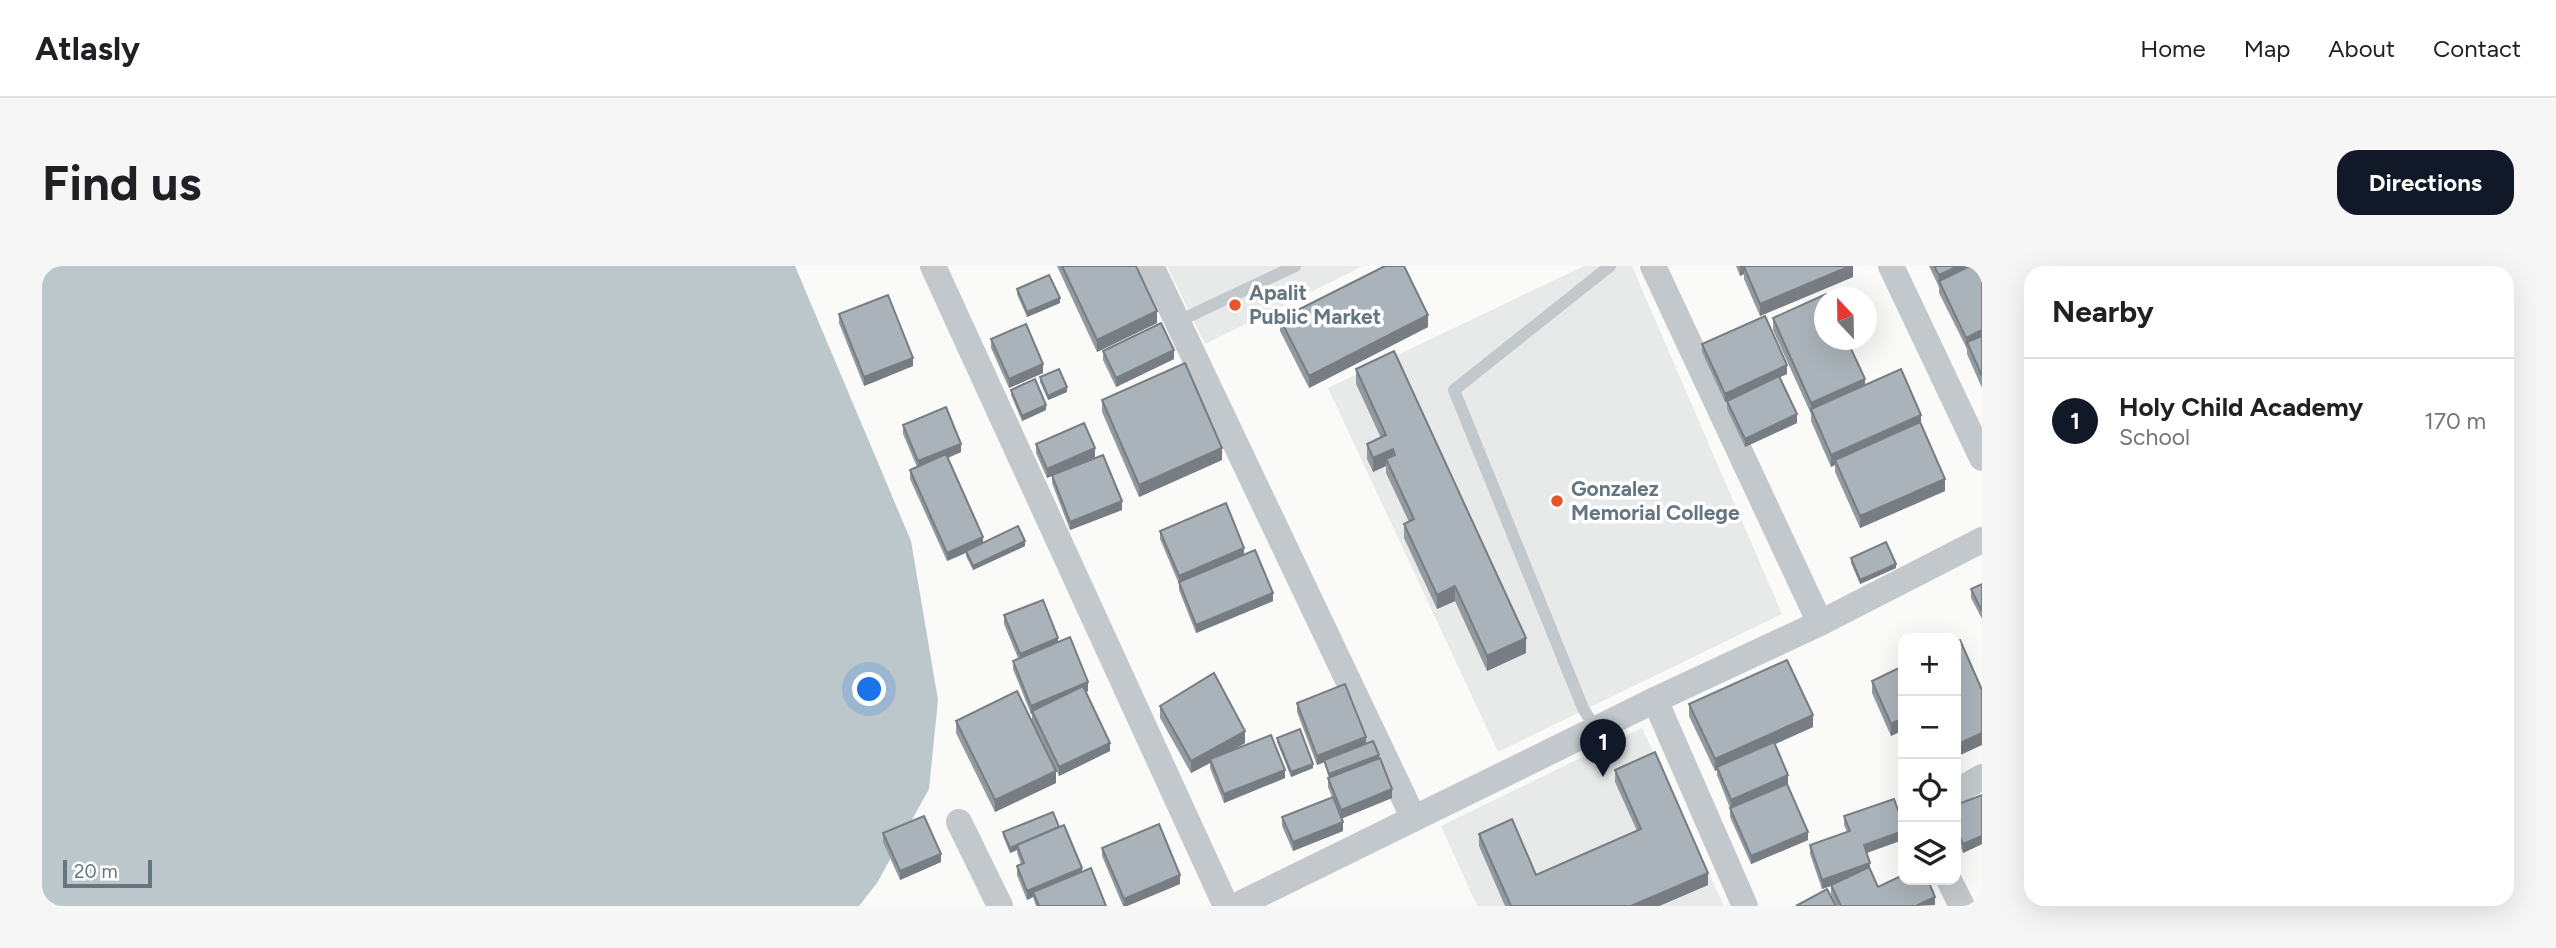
<!DOCTYPE html>
<html lang="en">
<head>
<meta charset="utf-8">
<style>
  body { margin:0; font-family:Figtree,sans-serif; background:#f6f6f6; color:#202124 }
  .controls { position:absolute; right:21px; bottom:21px; display:grid; overflow:hidden; border-radius:14px; box-shadow:0 7px 28px #0002 }
  .controls button { width:63px; height:63px; display:grid; place-items:center; padding:0; border:0; border-bottom:2px solid #e0e0e0; background:#fff; color:#202124; font:35px sans-serif }
  .compass { position:absolute; left:1772px; top:21px; width:63px; height:63px; border-radius:50%; background:#fff; box-shadow:0 7px 28px #0002; rotate:338deg }
  .scale { position:absolute; left:21px; bottom:18px; width:89px; box-sizing:border-box; padding-left:7px; border:4px solid #657683; border-top:0; font-size:19px; line-height:24px; white-space:nowrap; color:#657683; -webkit-text-stroke:5px #fff; paint-order:stroke }
  .you { position:absolute; left:828px; top:424px; width:24px; height:24px; margin:-18px; border:5px solid #fff; border-radius:50%; background:#1a73e8; box-shadow:0 0 0 10px #1a73e833 }
  .badge { display:grid; place-items:center; width:46px; height:46px; border-radius:50%; background:#111827; color:#fff; font-size:23px; font-weight:700 }
  .pin { position:absolute; translate:-50% -58px; filter:drop-shadow(0 2px 4px #0008) }
  .pin::after { content:''; position:absolute; top:37px; width:24px; height:21px; background:inherit; clip-path:polygon(0 0,100% 0,50% 100%) }
  .list { margin:0; padding:0; list-style:none }
  h2 { display:flex; justify-content:space-between; align-items:center; height:91px; margin:0; padding:0 28px; font-size:30px }
  h2 small { font-size:23px; font-weight:400; color:#757577 }
  .list li { display:grid; grid-template-columns:46px 1fr auto; gap:21px; align-items:center; box-sizing:border-box; height:126px; padding:0 28px; border-top:2px solid #e0e0e0 }
  .list b { display:block; font-size:26px; white-space:nowrap }
  .list p { margin:0; font-size:23px; white-space:nowrap; color:#757577 }
  .list em { font-size:23px; font-style:normal; color:#757577 }
  .icon { flex:none; width:38px; height:38px; fill:none; stroke:currentColor; stroke-width:2; stroke-linecap:round; stroke-linejoin:round }
  .map { position:relative; flex:none; width:1940px; height:640px; overflow:hidden; border-radius:21px }
  header { display:flex; align-items:center; gap:42px; box-sizing:border-box; height:98px; padding:0 35px; background:#fff; border-bottom:2px solid #e0e0e0 }
  header strong { font-size:33px }
  nav { display:flex; gap:38px; margin-inline-start:auto; font-size:24px }
  .intro { display:flex; align-items:center; justify-content:space-between; box-sizing:border-box; height:168px; padding:0 42px }
  h1 { margin:0; font-size:49px }
  .button { padding:18px 32px; border-radius:21px; background:#111827; color:#fff; font-size:24px; font-weight:700 }
  main { display:flex; gap:42px; padding:0 42px }
  aside { flex:1; background:#fff; border-radius:21px; box-shadow:0 7px 28px #0002 }
  .map>svg:first-child { display:block }
  .built { fill:#e8e9e9 }
  .water { fill:#bbc7cb }
  .lines { fill:none; stroke-linecap:round; stroke-linejoin:round }
  .lane { stroke:#c3c8cc; stroke-width:12 }
  .street { stroke:#c3c8cc; stroke-width:26 }
  .wall { fill:#929a9f }
  .shaded-wall { fill:#777d82 }
  .building { fill:#aab3b9; stroke:#777d82; stroke-width:2 }
  .poi-dot { fill:#e4572e; stroke:#fff; stroke-width:2.5 }
  .labels { text-anchor:middle; stroke-width:7; stroke-linejoin:round; paint-order:stroke }
  .poi-label { font-size:21px; font-weight:bold; fill:#657683; stroke:#fff; text-anchor:start }
</style>
</head>
<body>
<header>
<strong>Atlasly</strong>
<nav><a>Home</a><a>Map</a><a>About</a><a>Contact</a></nav>
</header>
<div class="intro"><h1>Find us</h1><a class="button">Directions</a></div>
<main>
<div class="map">
<svg width="1940" height="640" viewBox="0 0 1940 640">
  <rect width="100%" height="100%" fill="#fafaf8"/>
  <!-- built -->
  <g class="built">
    <polygon points="1125,0 1321,0 1163,78"/>
    <polygon points="1542,0 1590,0 1740,348 1456,486 1286,122"/>
    <polygon points="1600,462 1682,640 1435,640 1399,560"/>
  </g>
  <!-- water -->
  <polygon class="water" points="0,0 753,0 869,275 896,434 887,523 835,617 817,640 0,640"/>
  <g class="lines">
    <!-- lane -->
    <g class="lane">
      <polyline points="1135,56 1253,0"/>
      <polyline points="1554,464 1541,442 1412,124 1568,0"/>
    </g>
    <!-- street -->
    <g class="street">
      <polyline points="891,0 1184,640"/>
      <polyline points="1109,0 1371,551"/>
      <polyline points="1611,0 1778,357"/>
      <polyline points="1849,0 1940,192"/>
      <polyline points="1613,434 1703,640"/>
      <polyline points="1914,526 1940,511"/>
      <polyline points="917,556 958,640"/>
      <polyline points="1907,614 1920,640"/>
      <polyline points="1194,640 1613,434 1778,357 1940,274"/>
    </g>
  </g>
  <!-- wall -->
  <g class="wall">
    <polygon points="1015,0 1094,0 1115,57 1055,86"/>
    <polygon points="1694,0 1811,0 1811,11 1718,50 1702,13 1702,8 1698,10"/>
    <polygon points="1887,0 1940,0 1940,122 1925,88 1925,83 1897,27 1897,21"/>
    <polygon points="975,23 1018,37 985,51 975,28"/>
    <polygon points="797,48 871,100 822,120 797,57"/>
    <polygon points="1731,52 1879,159 1903,225 1818,262 1793,206 1793,199 1789,201 1769,155 1769,148 1731,64"/>
    <polygon points="1238,53 1386,61 1267,122 1238,65"/>
    <polygon points="949,73 1001,107 967,122 949,82"/>
    <polygon points="1660,78 1745,108 1738,111 1755,157 1703,181 1685,143 1685,135 1683,136 1660,86"/>
    <polygon points="1061,85 1132,93 1074,121 1061,94"/>
    <polygon points="1314,103 1484,387 1445,405 1413,335 1395,343 1362,272 1362,258 1367,256 1344,207 1344,200 1331,206 1325,193 1325,178 1339,172 1314,118"/>
    <polygon points="998,111 1025,126 1006,134 998,116"/>
    <polygon points="969,124 1004,144 980,155 969,129"/>
    <polygon points="1060,134 1180,194 1097,231 1060,146"/>
    <polygon points="861,159 919,186 906,192 941,277 983,280 931,304 924,290 924,287 905,295 868,213 868,204 875,201 861,168"/>
    <polygon points="994,178 1053,191 1027,202 1080,244 1028,264 1010,217 1010,210 1005,212 994,187"/>
    <polygon points="1118,265 1202,288 1231,335 1154,367 1137,324 1137,318 1118,273"/>
    <polygon points="1809,292 1854,302 1818,318 1809,297"/>
    <polygon points="1940,318 1940,353 1929,332 1929,323"/>
    <polygon points="962,349 1016,376 1046,425 1044,426 1068,485 1017,510 990,454 990,448 989,448 971,403 971,395 976,392 962,358"/>
    <polygon points="1861,400 1861,464 1849,470 1830,427 1830,415"/>
    <polygon points="1255,437 1324,478 1337,492 1350,532 1300,552 1301,565 1251,585 1240,560 1240,551 1290,531 1286,521 1286,512 1287,512 1282,496 1275,499 1255,446"/>
    <polygon points="1647,438 1771,461 1733,478 1746,518 1745,518 1766,574 1709,598 1688,551 1688,542 1675,509 1675,504 1673,505 1647,450"/>
    <polygon points="1118,440 1203,477 1188,485 1243,512 1182,537 1168,502 1168,497 1149,507 1118,452"/>
    <polygon points="914,455 1014,517 953,546 914,467"/>
    <polygon points="1235,472 1271,502 1249,511 1235,476"/>
    <polygon points="1573,504 1666,619 1617,640 1463,640 1437,580 1437,568 1494,609 1595,565 1573,516"/>
    <polygon points="1940,530 1940,578 1921,587 1914,570 1914,539"/>
    <polygon points="1802,550 1824,587 1828,604 1836,621 1893,639 1795,640 1789,628 1789,620 1780,623 1768,588 1768,579 1805,566 1802,559"/>
    <polygon points="1017,561 1040,606 1064,640 994,640 991,631 985,634 975,609 975,600 979,598 975,587 975,584 968,587 961,570 961,566"/>
    <polygon points="841,567 899,596 858,614 841,576"/>
    <polygon points="1060,582 1138,618 1085,640 1081,640 1060,590"/>
  </g>
  <!-- shaded-wall -->
  <g class="shaded-wall">
    <polygon points="1698,0 1721,0 1702,1 1702,8 1698,10"/>
    <polygon points="1808,0 1811,0 1811,11 1718,50 1718,38"/>
    <polygon points="1916,0 1940,0 1897,15 1897,21 1897,9"/>
    <polygon points="1018,32 1018,37 985,51 985,46"/>
    <polygon points="1115,45 1115,57 1055,86 1055,74"/>
    <polygon points="1386,49 1386,61 1267,122 1267,110"/>
    <polygon points="1940,64 1940,76 1925,76 1924,84 1924,72"/>
    <polygon points="1132,84 1132,93 1074,121 1074,112"/>
    <polygon points="871,92 871,100 822,120 822,111"/>
    <polygon points="1001,98 1001,107 967,122 967,113"/>
    <polygon points="1745,99 1745,108 1683,136 1683,128"/>
    <polygon points="1823,113 1823,125 1769,145 1769,137"/>
    <polygon points="1025,121 1025,126 1006,134 1006,130"/>
    <polygon points="1004,139 1004,144 980,155 980,150"/>
    <polygon points="1755,148 1755,157 1703,181 1703,173"/>
    <polygon points="1879,149 1879,161 1793,194 1793,199 1789,201 1789,189"/>
    <polygon points="919,178 919,186 876,204 876,195"/>
    <polygon points="1053,182 1053,191 1005,212 1005,203"/>
    <polygon points="1180,182 1180,194 1097,231 1097,219"/>
    <polygon points="1351,183 1351,197 1344,193 1344,200 1331,206 1331,192"/>
    <polygon points="1903,213 1903,225 1818,262 1818,250"/>
    <polygon points="1080,235 1080,244 1028,264 1028,256"/>
    <polygon points="941,271 941,279 905,295 905,287"/>
    <polygon points="983,275 983,280 931,304 931,300"/>
    <polygon points="1202,282 1202,290 1137,319 1137,310"/>
    <polygon points="1854,298 1854,302 1818,318 1818,314"/>
    <polygon points="1413,320 1413,335 1395,343 1395,329"/>
    <polygon points="1231,327 1231,335 1154,367 1154,359"/>
    <polygon points="1016,372 1016,381 978,396 978,388"/>
    <polygon points="1484,372 1484,387 1445,405 1445,390"/>
    <polygon points="1046,416 1046,425 991,447 990,445 990,448 989,448 989,440"/>
    <polygon points="1771,449 1771,461 1676,504 1675,501 1675,504 1673,505 1673,493"/>
    <polygon points="1861,452 1861,464 1849,470 1849,458"/>
    <polygon points="1203,465 1203,477 1169,496 1168,493 1168,497 1149,507 1149,495"/>
    <polygon points="1940,467 1940,479 1914,491 1914,479"/>
    <polygon points="1324,471 1324,480 1275,499 1275,490"/>
    <polygon points="1068,477 1068,485 1017,510 1017,501"/>
    <polygon points="1337,489 1337,494 1287,513 1287,508"/>
    <polygon points="1271,498 1271,502 1249,511 1249,506"/>
    <polygon points="1243,504 1243,512 1182,537 1182,528"/>
    <polygon points="1014,505 1014,517 953,546 953,534"/>
    <polygon points="1746,509 1746,518 1689,542 1689,534"/>
    <polygon points="1350,523 1350,532 1299,553 1299,544"/>
    <polygon points="1301,556 1301,565 1251,585 1251,576"/>
    <polygon points="1861,565 1861,574 1822,588 1822,579"/>
    <polygon points="1766,566 1766,574 1709,598 1709,590"/>
    <polygon points="1940,570 1940,578 1921,587 1921,578"/>
    <polygon points="975,579 975,584 968,587 968,582"/>
    <polygon points="899,588 899,596 858,614 858,605"/>
    <polygon points="1828,597 1828,606 1780,623 1780,614"/>
    <polygon points="1040,602 1040,610 991,626 991,631 985,634 985,625"/>
    <polygon points="1666,607 1666,619 1617,640 1589,640"/>
    <polygon points="1138,609 1138,618 1085,640 1082,640 1082,633"/>
    <polygon points="1893,631 1893,639 1874,640"/>
  </g>
  <!-- building -->
  <g class="building">
    <polygon points="1020,0 1094,0 1115,45 1055,74"/>
    <polygon points="1343,0 1362,0 1386,49 1267,110 1238,53"/>
    <polygon points="1705,0 1808,0 1718,38 1702,1"/>
    <polygon points="1892,0 1916,0 1897,9"/>
    <polygon points="1928,0 1940,0 1940,64 1924,72 1897,15"/>
    <polygon points="1007,9 1018,32 985,46 975,23"/>
    <polygon points="1784,28 1786,32 1782,32 1782,74 1805,74 1823,113 1769,137 1731,52"/>
    <polygon points="846,29 871,92 822,111 797,48"/>
    <polygon points="1723,50 1745,99 1683,128 1660,78"/>
    <polygon points="1119,57 1132,84 1074,112 1061,85"/>
    <polygon points="984,58 1001,98 967,113 949,73"/>
    <polygon points="1940,70 1940,110 1925,76"/>
    <polygon points="1352,85 1484,372 1445,390 1413,320 1395,329 1362,258 1372,253 1344,193 1353,189 1351,183 1331,192 1325,178 1344,169 1314,103"/>
    <polygon points="1143,97 1180,182 1097,219 1060,134"/>
    <polygon points="1017,103 1025,121 1006,130 998,111"/>
    <polygon points="1859,103 1879,149 1789,189 1769,143"/>
    <polygon points="1737,110 1755,148 1703,173 1685,135"/>
    <polygon points="993,113 1004,139 980,150 969,124"/>
    <polygon points="904,141 919,178 876,195 861,159"/>
    <polygon points="1878,156 1903,213 1818,250 1793,194"/>
    <polygon points="1042,157 1053,182 1005,203 994,178"/>
    <polygon points="904,188 941,271 905,287 868,204"/>
    <polygon points="1061,189 1080,235 1028,256 1010,209"/>
    <polygon points="1184,237 1202,282 1137,310 1118,265"/>
    <polygon points="976,260 983,275 931,300 924,285"/>
    <polygon points="1844,276 1854,298 1818,314 1809,292"/>
    <polygon points="1213,284 1231,327 1154,359 1137,316"/>
    <polygon points="1940,318 1940,345 1929,323"/>
    <polygon points="1001,334 1016,372 978,388 962,349"/>
    <polygon points="1028,371 1046,416 989,440 971,395"/>
    <polygon points="1918,374 1940,424 1940,467 1914,479 1914,376"/>
    <polygon points="1745,394 1771,449 1673,493 1647,438"/>
    <polygon points="1861,400 1861,452 1849,458 1830,415"/>
    <polygon points="1172,407 1203,465 1149,495 1118,440"/>
    <polygon points="1303,418 1324,471 1275,490 1255,437"/>
    <polygon points="1041,420 1068,477 1017,501 990,445"/>
    <polygon points="975,425 1014,505 953,534 914,455"/>
    <polygon points="1258,463 1271,498 1249,506 1235,472"/>
    <polygon points="1229,469 1243,504 1182,528 1168,493"/>
    <polygon points="1331,475 1337,489 1287,508 1282,494"/>
    <polygon points="1732,476 1746,509 1689,534 1675,501"/>
    <polygon points="1613,486 1666,607 1589,640 1469,640 1437,568 1470,553 1494,609 1599,563 1573,504"/>
    <polygon points="1338,492 1350,523 1299,544 1286,512"/>
    <polygon points="1745,518 1766,566 1709,590 1688,542"/>
    <polygon points="1940,529 1940,570 1921,578 1914,562 1914,539"/>
    <polygon points="1291,531 1301,556 1251,576 1240,551"/>
    <polygon points="1852,533 1861,558 1861,565 1822,579 1828,597 1780,614 1768,579 1808,565 1802,550"/>
    <polygon points="1011,546 1017,561 968,582 961,566"/>
    <polygon points="882,550 899,588 858,605 841,567"/>
    <polygon points="1117,558 1138,609 1082,633 1060,582"/>
    <polygon points="1022,559 1040,602 985,625 975,600 982,597 975,579"/>
    <polygon points="1827,601 1836,621 1861,609 1861,614 1886,614 1893,631 1874,640 1799,640 1789,619"/>
    <polygon points="1049,602 1064,640 997,640 991,626"/>
    <polygon points="1785,623 1794,640 1754,640"/>
  </g>
  <!-- markers -->
  <g class="poi-dot">
    <circle cx="1193" cy="39" r="7"/>
    <circle cx="1515" cy="235" r="7"/>
  </g>
  <g class="labels">
    <!-- poi labels -->
    <g class="poi-label">
      <text x="1207" y="34">Apalit<tspan x="1207" dy="24">Public Market</tspan></text>
      <text x="1529" y="230">Gonzalez<tspan x="1529" dy="24">Memorial College</tspan></text>
    </g>
  </g>
</svg>
<div class="controls">
<button>+</button>
<button>−</button>
<button><svg class="icon" aria-label="locate" viewBox="0 0 24 24"><circle cx="12" cy="12" r="6"/><path d="M12 2v4M12 18v4M2 12h4M18 12h4"/></svg></button>
<button><svg class="icon" aria-label="layers" viewBox="0 0 24 24"><path d="M12 4l9 5-9 5-9-5zM3 14l9 5 9-5"/></svg></button>
</div>
<svg class="compass" viewBox="-18 -18 36 36"><path d="M0-13l5 13h-10z" fill="#e53935"/><path d="M0 13l5-13h-10z" fill="#757577"/></svg>
<div class="scale">20 m</div>
<div class="you"></div>
<div class="pin badge" style="left:1561px;top:511px">1</div>
</div>
<aside>
<h2>Nearby<small></small></h2>
<ul class="list">
<li><span class="badge">1</span><div><b>Holy Child Academy</b><p>School</p></div><em>170 m</em></li>
</ul>
</aside>
</main>
</body>
</html>
